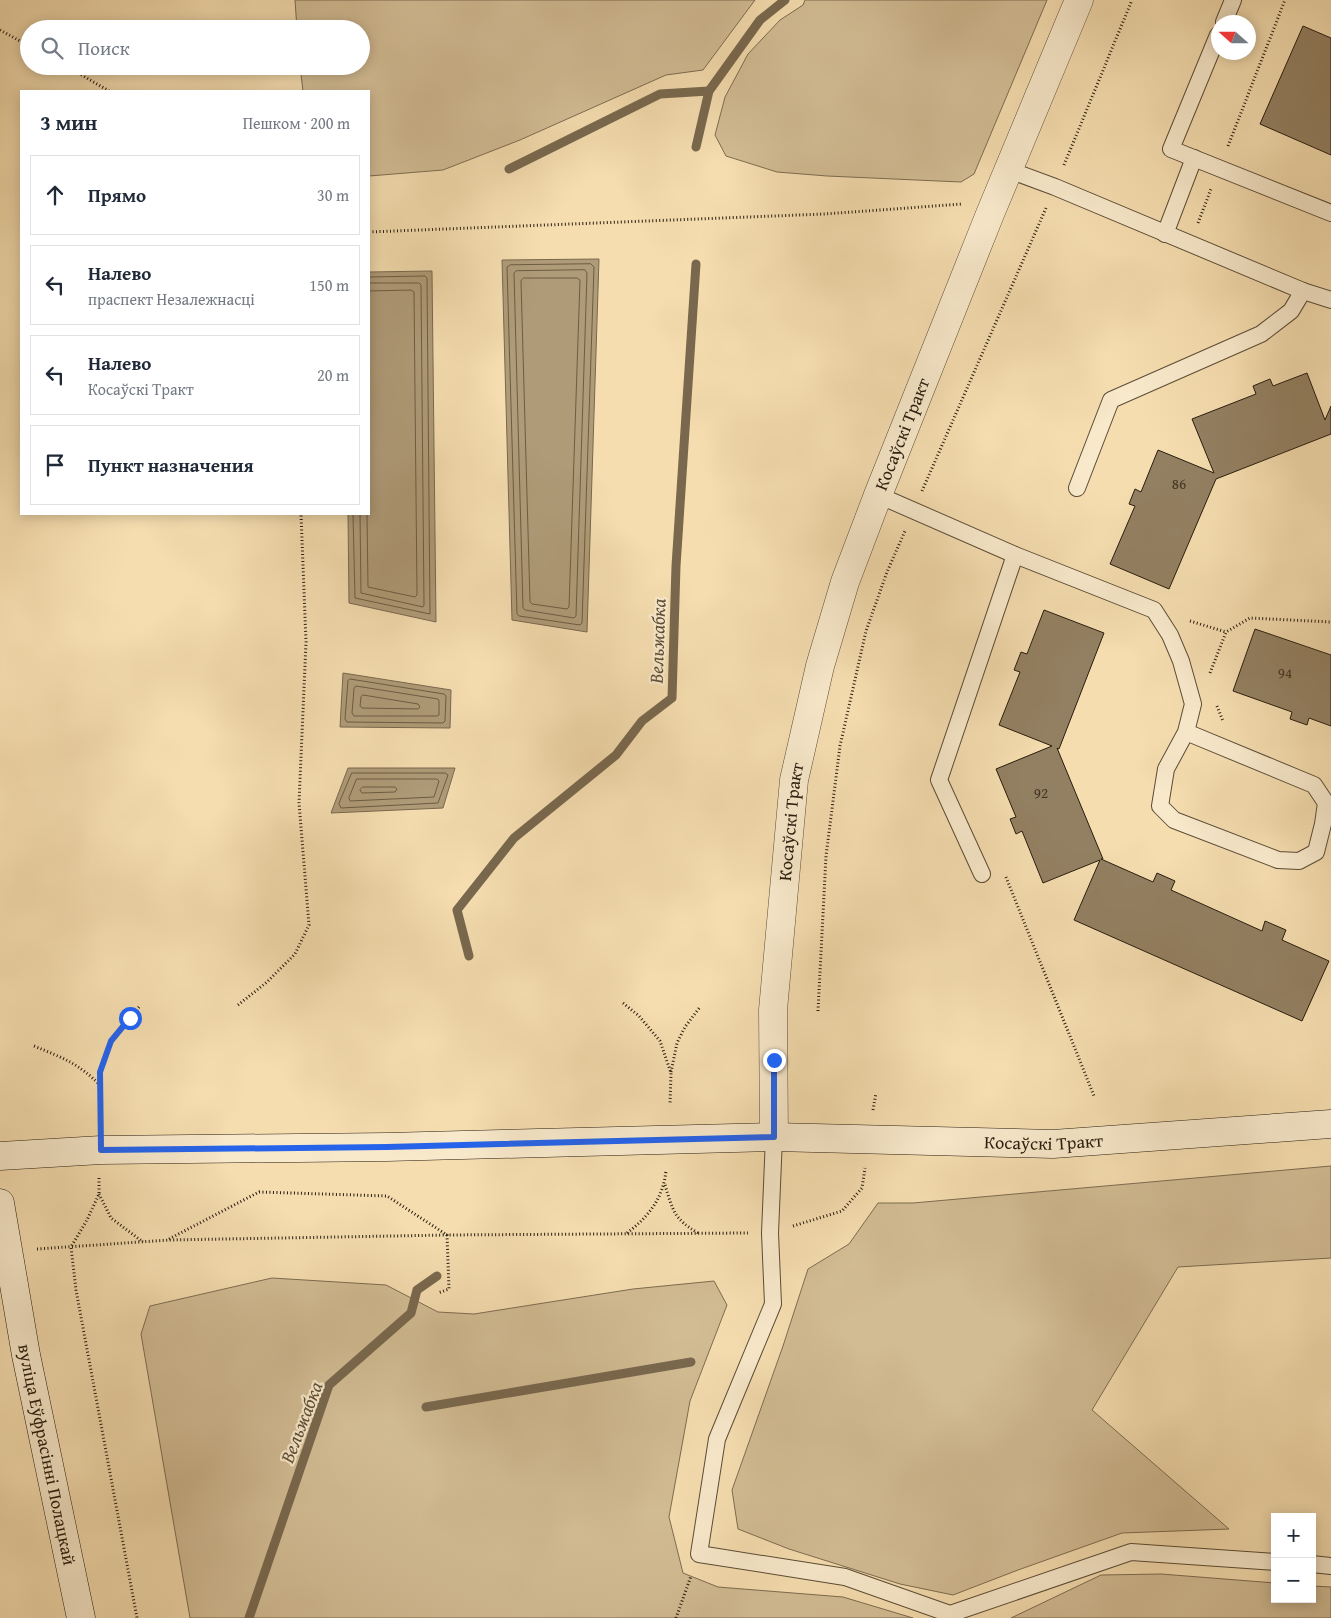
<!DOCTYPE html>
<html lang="ru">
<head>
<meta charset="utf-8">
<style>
  body { margin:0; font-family:"Gentium Book Plus",serif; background:#f6f6f7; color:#1f2937 }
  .controls { position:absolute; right:15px; bottom:15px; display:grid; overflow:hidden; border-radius:0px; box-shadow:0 2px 12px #0003 }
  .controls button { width:45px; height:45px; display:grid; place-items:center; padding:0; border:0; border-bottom:1px solid #e0e1e3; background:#fff; color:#1f2937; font:25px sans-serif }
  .compass { position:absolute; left:1211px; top:15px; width:45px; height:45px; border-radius:50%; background:#fff; box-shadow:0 2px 12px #0003; rotate:291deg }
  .stop { position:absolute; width:15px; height:15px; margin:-11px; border:4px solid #2563eb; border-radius:50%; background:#fff }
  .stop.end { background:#2563eb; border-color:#fff; box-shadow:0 1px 5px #0008 }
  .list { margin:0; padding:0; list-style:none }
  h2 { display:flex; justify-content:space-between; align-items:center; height:65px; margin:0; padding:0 20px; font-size:21px }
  h2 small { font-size:16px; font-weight:400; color:#747a83 }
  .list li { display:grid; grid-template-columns:32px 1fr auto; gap:15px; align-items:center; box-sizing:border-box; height:80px; margin:0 10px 10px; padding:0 10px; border:1px solid #e0e1e3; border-radius:0px }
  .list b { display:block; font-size:19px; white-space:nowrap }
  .list p { margin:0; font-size:16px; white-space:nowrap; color:#747a83 }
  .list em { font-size:16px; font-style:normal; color:#747a83 }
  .icon { flex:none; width:28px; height:28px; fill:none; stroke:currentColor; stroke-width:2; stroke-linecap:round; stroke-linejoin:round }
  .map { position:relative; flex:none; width:1331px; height:1618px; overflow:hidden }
  .search { position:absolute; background:#fff; box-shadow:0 2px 12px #0003; left:20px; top:20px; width:350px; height:55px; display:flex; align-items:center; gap:12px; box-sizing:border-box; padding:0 18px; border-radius:28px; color:#747a83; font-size:19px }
  .panel { position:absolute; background:#fff; box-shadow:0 2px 12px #0003; left:20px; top:90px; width:350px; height:425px; border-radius:0px }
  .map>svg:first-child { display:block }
  .green { fill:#d2bc94; stroke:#7d6c51 }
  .water { fill:#af9b78; stroke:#79684e }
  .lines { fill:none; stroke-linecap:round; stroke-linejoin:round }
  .shore { stroke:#6c5c43; stroke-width:1 }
  .stream { stroke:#79684e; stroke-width:9 }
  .building { fill:#938062; stroke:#281c0e }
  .lane-casing { stroke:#5b4c36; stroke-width:18 }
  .street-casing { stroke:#5b4c36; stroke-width:29 }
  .secondary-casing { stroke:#281c0e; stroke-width:29 }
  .path { stroke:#281c0e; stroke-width:3; stroke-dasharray:1 2.5; stroke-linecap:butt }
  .lane { stroke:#f8e9cb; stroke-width:16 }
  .street { stroke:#f8e9cb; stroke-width:28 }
  .secondary { stroke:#f8e9cb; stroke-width:28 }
  .route { stroke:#2563eb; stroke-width:6 }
  .labels { text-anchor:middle; stroke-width:4.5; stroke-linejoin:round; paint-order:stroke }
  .number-label { font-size:15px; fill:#433523 }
  .street-label { font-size:18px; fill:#281c0e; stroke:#f8e9cb }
  .water-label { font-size:19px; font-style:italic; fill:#5e4f38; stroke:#f8e9cb }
</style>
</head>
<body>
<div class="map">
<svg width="1331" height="1618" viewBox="0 0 1331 1618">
  <rect width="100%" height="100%" fill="#f5ddaf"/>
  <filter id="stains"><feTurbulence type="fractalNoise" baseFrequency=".004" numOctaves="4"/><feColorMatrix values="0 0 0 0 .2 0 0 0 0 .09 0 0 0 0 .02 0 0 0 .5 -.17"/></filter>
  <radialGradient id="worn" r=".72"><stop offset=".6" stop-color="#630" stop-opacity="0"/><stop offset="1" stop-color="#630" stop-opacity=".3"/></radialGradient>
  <!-- green -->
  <g class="green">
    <polygon points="295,0 755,0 703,70 666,75 520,140 443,170 369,176 369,91 303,91 300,66 361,66 361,29 297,29"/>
    <polygon points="805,0 1047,0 974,174 961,182 827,176 777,172 726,156 715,135 725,97 748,54 780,20 803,5"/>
    <polygon points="1331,1166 1331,1258 1178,1267 1092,1410 1229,1529 1122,1533 1018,1570 953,1595 900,1584 789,1549 738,1529 732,1490 783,1346 808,1269 849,1244 878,1203 913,1203"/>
    <polygon points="272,1278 386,1285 438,1312 474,1314 633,1289 714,1281 727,1305 690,1401 669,1517 683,1573 718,1587 843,1597 913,1618 190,1618 141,1334 150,1306"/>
    <polygon points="1161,1574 1275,1583 1275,1599 1312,1599 1312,1586 1331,1587 1331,1618 1011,1618 1101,1575"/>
  </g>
  <!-- water -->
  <g class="water">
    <polygon points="599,259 587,632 512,620 502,260"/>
    <polygon points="432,271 436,622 349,603 348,514 369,514 369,272"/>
    <polygon points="343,673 451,690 450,728 340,727"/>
    <polygon points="348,768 455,768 443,808 331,813"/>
  </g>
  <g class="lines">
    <!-- shore -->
    <g class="shore">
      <polygon points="591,264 594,267 582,623 580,625 519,616 517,614 507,267 510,265"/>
      <polygon points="585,270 587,273 576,616 574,618 525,610 523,608 514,273 516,271"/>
      <polygon points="524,278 577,278 580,280 569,607 567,609 532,604 530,602 521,281"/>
      <polyline points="353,514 355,598 430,614 427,278 425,276 369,277"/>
      <polyline points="360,514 361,593 423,607 424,605 421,285 419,283 369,283"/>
      <polyline points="367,514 368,587 415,597 417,595 414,292 411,290 369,291"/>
      <polygon points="350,679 444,694 446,696 445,721 443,723 347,722 345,719 348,681"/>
      <polygon points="356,686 438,699 439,701 439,715 437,716 354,716 352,713 354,689"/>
      <polygon points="363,695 418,704 420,707 418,709 362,708 360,706 361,697"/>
      <polygon points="352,773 445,773 448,775 438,803 341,808 339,804"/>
      <polygon points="357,779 437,779 439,781 434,797 350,801 349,798"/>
      <polygon points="363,787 395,787 397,789 395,792 362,793 360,790"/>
    </g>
    <!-- stream -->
    <g class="stream">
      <polyline points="696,147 709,91 760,20 785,0"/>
      <polyline points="509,169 660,94 709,91"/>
      <polyline points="469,956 457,910 514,838 616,755 642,721 672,698 676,566 696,264"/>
      <polyline points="426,1407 691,1362"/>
      <polyline points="249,1618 329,1385 411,1313 417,1290 437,1276"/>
    </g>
  </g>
  <!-- building -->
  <g class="building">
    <polygon points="1303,26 1331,38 1331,155 1260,124"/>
    <polygon points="1307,373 1325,420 1331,406 1331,434 1216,479 1169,589 1110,564 1135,506 1129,504 1135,489 1141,492 1158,450 1214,473 1192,419 1256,394 1253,386 1270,379 1273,386"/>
    <polygon points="1044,610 1104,633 1059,749 1057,748 1103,859 1101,859 1153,882 1157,873 1175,881 1171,890 1262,931 1265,921 1286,930 1282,940 1329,961 1302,1021 1074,920 1100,860 1043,883 1022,831 1016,834 1010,819 1016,817 996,769 1052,746 999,725 1020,672 1014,670 1021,652 1027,654"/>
    <polygon points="1255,629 1331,655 1331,726 1309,718 1307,725 1290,719 1292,712 1233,691"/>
  </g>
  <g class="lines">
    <!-- lane casing -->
    <g class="lane-casing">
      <g id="lane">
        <polyline points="1224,22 1233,0"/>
        <polyline points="1218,35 1171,149 1331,213"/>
        <polyline points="1009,170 1055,187 1303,291 1331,300"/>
        <polyline points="1165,234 1194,158"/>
        <polyline points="1077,488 1111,400 1261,334 1291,311 1303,291"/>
        <polyline points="878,495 1015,555 1154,610 1170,635 1181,661 1193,704 1186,732 1314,785 1326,803 1323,824 1316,852 1299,861 1278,860 1174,820 1160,806 1166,769 1186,732"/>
        <polyline points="982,874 939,780 1015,555"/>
        <polyline points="774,1137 770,1233 773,1304 717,1439 699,1554 845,1577 950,1614 1131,1552 1275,1562"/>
        <polyline points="1312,1564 1331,1566"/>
      </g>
    </g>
    <!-- street casing -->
    <g class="street-casing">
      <g id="street">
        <path id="s1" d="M774,1137L773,1010L794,780L820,666L845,582L878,495L990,214L1079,0"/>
      </g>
    </g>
    <!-- secondary casing -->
    <g class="secondary-casing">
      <g id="secondary">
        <path id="s2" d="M0,1156L101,1150L387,1147L774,1137L1053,1144L1331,1124"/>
        <path id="s3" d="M0,1203L26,1355L81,1618"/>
      </g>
    </g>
    <!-- path -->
    <g class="path">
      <polyline points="0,30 29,46"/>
      <polyline points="66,66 109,91"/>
      <polyline points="1228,146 1285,0"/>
      <polyline points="1064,165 1132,0"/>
      <polyline points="1198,223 1211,189"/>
      <polyline points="369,232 824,214 962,204"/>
      <polyline points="922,491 1046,208"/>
      <polyline points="1190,621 1226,632"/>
      <polyline points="1210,673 1226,632 1250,618 1331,622"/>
      <polyline points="1217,706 1223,721"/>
      <polyline points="1006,877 1094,1096"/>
      <polyline points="623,1003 639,1016 660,1041 671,1073 670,1104"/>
      <polyline points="238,1005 267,982 295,954 309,925 299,803 306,642 301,514"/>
      <polyline points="818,1011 826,856 840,746 866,631 887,572 905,531"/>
      <path d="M34,1046C63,1058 78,1063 101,1086"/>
      <polyline points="671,1072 677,1043 685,1027 700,1007"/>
      <polyline points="873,1110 876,1093"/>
      <polyline points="101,1122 100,1072 111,1041 139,1007"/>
      <polyline points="99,1178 99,1194 87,1220 71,1247 76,1290 137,1618"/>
      <path d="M665,1185C673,1211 674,1219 698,1233"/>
      <polyline points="99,1194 111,1218 143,1242"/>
      <polyline points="793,1226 842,1211 862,1188 865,1168"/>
      <path d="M627,1233C648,1217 663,1199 666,1171"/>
      <polyline points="169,1239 259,1192 387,1196 447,1235 449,1289 438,1293"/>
      <polyline points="37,1249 169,1240 447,1235 748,1233"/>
      <polyline points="676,1618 691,1576"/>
    </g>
    <!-- lane -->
    <use href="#lane" class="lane"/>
    <!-- street -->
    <use href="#street" class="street"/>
    <!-- secondary -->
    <use href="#secondary" class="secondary"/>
  </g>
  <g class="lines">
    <!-- route -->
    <polyline class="route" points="130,1018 111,1041 100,1072 101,1150 387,1147 774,1137 774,1060"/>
  </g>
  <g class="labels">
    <!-- number labels -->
    <g class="number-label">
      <text x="1179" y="489">86</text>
      <text x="1285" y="678">94</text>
      <text x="1041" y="798">92</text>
    </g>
    <!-- street labels -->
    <g class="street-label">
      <text dy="6" stroke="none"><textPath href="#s1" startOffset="721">Косаўскі Тракт</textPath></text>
      <text dy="6" stroke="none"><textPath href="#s1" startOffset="316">Косаўскі Тракт</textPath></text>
      <text dy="6" stroke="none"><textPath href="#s2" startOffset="1044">Косаўскі Тракт</textPath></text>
      <text dy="6" stroke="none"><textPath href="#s3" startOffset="256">вуліца Еўфрасінні Полацкай</textPath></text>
    </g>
    <!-- water labels -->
    <g class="water-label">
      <text transform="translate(657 641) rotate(-88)" y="7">Вельжабка</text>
      <text transform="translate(301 1422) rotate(-69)" y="7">Вельжабка</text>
    </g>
  </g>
  <rect width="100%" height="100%" filter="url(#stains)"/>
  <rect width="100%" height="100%" fill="url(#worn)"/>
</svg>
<div class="controls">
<button>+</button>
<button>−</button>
</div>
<svg class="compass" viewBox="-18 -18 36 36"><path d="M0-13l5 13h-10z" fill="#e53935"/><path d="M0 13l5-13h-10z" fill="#747a83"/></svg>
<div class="stop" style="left:130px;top:1018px"></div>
<div class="stop end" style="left:774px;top:1060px"></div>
<div class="search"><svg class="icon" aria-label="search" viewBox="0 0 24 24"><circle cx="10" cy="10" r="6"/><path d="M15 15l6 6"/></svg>Поиск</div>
<section class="panel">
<h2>3 мин<small>Пешком · 200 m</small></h2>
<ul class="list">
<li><svg class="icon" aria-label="ahead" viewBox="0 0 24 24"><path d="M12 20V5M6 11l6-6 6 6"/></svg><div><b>Прямо</b></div><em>30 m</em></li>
<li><svg class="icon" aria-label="left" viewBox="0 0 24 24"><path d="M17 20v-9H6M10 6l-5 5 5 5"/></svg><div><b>Налево</b><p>праспект Незалежнасці</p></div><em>150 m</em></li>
<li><svg class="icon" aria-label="left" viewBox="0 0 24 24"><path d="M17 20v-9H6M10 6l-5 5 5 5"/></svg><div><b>Налево</b><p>Косаўскі Тракт</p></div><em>20 m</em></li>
<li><svg class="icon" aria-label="arrive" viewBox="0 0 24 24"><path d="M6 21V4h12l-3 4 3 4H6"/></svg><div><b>Пункт назначения</b></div></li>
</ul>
</section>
</div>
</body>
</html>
